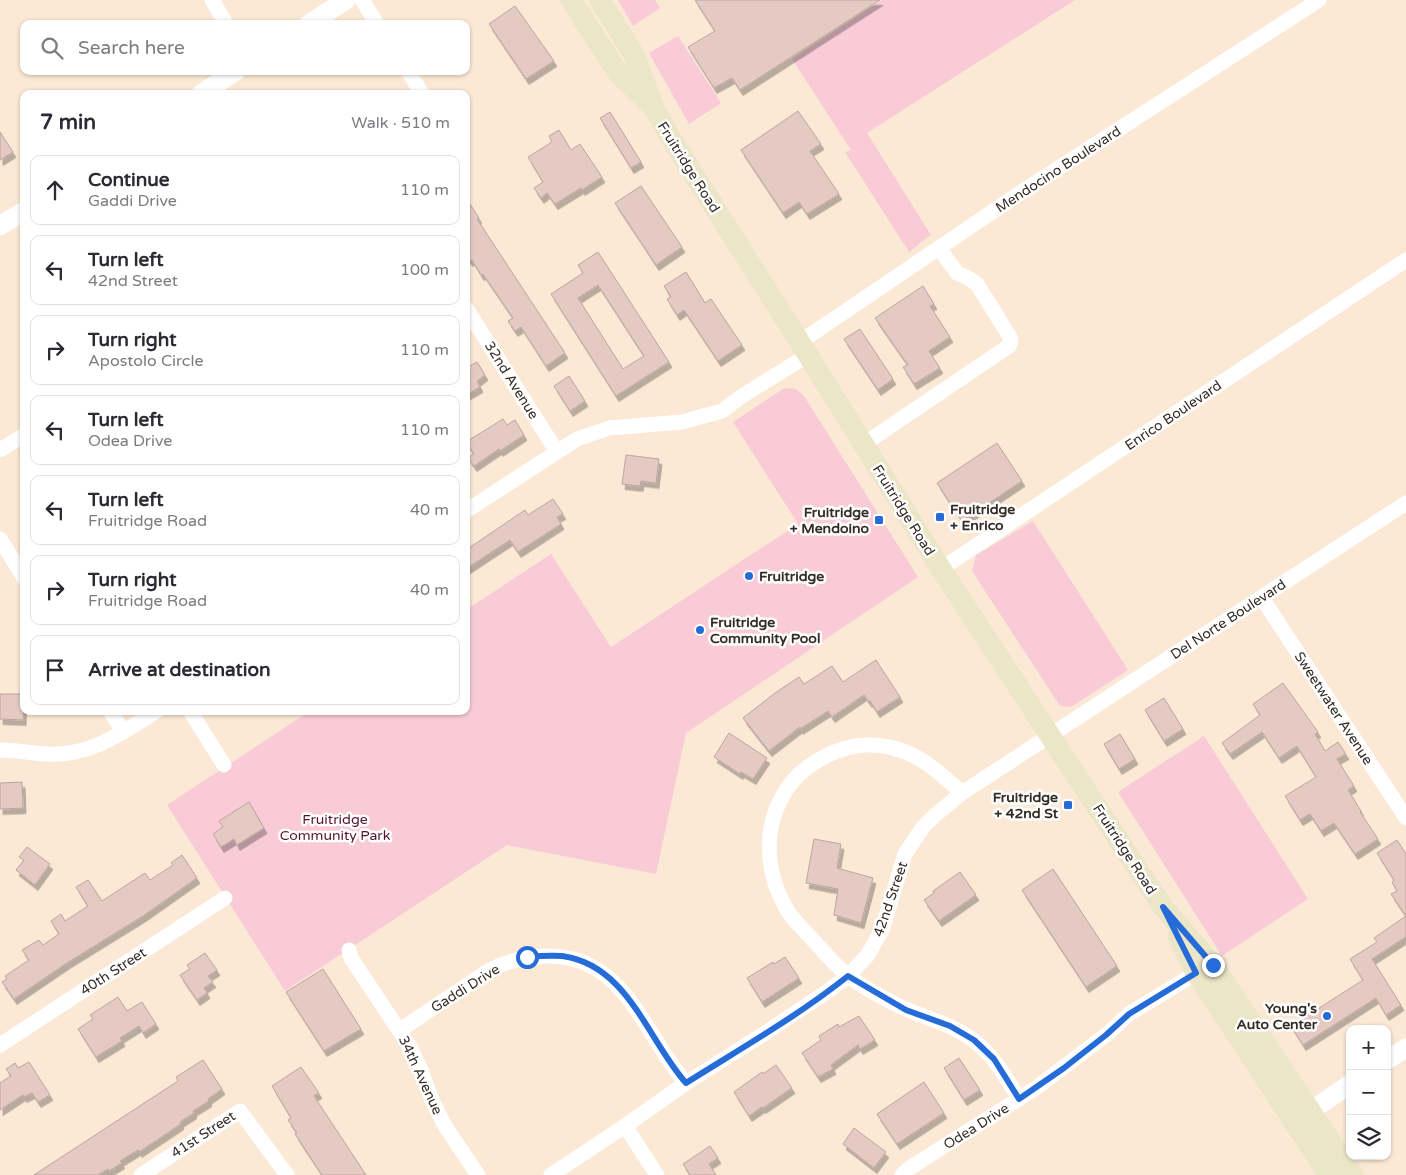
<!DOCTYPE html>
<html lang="en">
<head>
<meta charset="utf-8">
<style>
  body { margin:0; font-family:"Varela Round",sans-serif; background:#f2f2f3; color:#2b2b33 }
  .controls { position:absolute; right:15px; bottom:15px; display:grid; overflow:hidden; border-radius:10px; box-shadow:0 1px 4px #0004 }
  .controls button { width:45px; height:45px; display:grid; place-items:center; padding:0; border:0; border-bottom:1px solid #e1e1e2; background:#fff; color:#2b2b33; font:25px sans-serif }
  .stop { position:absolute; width:15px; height:15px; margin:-11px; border:4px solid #256cd8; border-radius:50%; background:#fff }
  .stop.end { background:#256cd8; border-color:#fff; box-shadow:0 1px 5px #0008 }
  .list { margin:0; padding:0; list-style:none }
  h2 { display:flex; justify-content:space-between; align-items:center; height:65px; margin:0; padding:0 20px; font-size:21px }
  h2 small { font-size:16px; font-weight:400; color:#7c7c81 }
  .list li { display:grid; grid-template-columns:32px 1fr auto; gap:15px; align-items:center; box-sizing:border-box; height:70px; margin:0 10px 10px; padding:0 10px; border:1px solid #e1e1e2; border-radius:10px }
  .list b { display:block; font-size:19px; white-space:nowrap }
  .list p { margin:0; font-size:16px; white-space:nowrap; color:#7c7c81 }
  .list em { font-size:16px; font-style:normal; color:#7c7c81 }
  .icon { flex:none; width:28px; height:28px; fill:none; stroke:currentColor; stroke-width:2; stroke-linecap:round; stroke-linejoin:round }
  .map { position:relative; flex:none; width:1406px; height:1175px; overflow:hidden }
  .search { position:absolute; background:#fff; box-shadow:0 1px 4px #0004; left:20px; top:20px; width:450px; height:55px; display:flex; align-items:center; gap:12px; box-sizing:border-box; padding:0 18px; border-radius:10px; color:#7c7c81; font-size:19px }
  .panel { position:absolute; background:#fff; box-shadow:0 1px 4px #0004; left:20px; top:90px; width:450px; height:625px; border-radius:10px }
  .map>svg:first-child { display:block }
  .green { fill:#f8cbd7 }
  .building { fill:#e5cac3; stroke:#bea49e; fill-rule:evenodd; filter:url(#shadow) }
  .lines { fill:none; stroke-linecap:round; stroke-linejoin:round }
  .minor { stroke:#fff; stroke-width:15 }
  .tertiary { stroke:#fff; stroke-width:19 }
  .secondary { stroke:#eae6c7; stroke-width:21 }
  .route { stroke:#256cd8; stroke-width:6 }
  .poi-dot { fill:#256cd8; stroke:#fff; stroke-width:2 }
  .labels { text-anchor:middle; stroke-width:5; stroke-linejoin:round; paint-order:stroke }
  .street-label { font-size:14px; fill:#342d26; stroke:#fff }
  .poi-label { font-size:14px; font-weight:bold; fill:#342d26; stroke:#fff; text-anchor:start }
  .park-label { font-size:14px; fill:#57132f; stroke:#fff }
</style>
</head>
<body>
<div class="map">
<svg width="1406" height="1175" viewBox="0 0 1406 1175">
  <defs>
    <filter id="shadow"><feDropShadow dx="3" dy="5.5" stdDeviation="0" flood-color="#0004"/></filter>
  </defs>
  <rect width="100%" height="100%" fill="#fbe9d6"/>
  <!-- green -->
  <g class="green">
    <polygon points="618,0 655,0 660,8 633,26"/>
    <polygon points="882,0 1075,0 867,133 931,235 909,252 845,152 851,150 792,59"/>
    <polygon points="678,36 721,103 689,124 649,53"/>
    <polygon points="790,388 796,389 804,396 918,577 686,733 656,874 507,845 285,991 167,805 310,711 466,711 466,610 551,554 611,647 798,524 733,422 783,389"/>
    <polygon points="1033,521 1128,670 1071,707 1060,706 972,571 976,555"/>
    <polygon points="1204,736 1308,899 1222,956 1118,792"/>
  </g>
  <!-- building -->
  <g class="building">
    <polygon points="695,0 880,0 740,90 732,78 714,88 688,47 715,31"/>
    <polygon points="515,6 554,61 526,79 489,24"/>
    <polygon points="798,111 821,144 810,151 839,194 807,214 799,202 783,213 741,150"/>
    <polygon points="610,112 641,162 631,168 600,118"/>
    <polygon points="559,130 571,150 580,144 602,177 582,190 581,188 555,204 547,193 541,198 534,188 543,182 528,157 552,142 549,136"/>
    <polygon points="0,132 13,152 0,160"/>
    <polygon points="641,186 682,247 656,265 615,203"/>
    <polygon points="466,198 479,218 477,219 565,353 546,366 521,327 515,331 508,321 513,318 483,274 481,275 472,260 470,261 466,256"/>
    <path d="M598,252L669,362L616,396L551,294L583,273L578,265ZM598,285L644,356L623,369L578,298Z"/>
    <polygon points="686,272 705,303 711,299 742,345 718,361 684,310 677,315 667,299 671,297 664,286"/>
    <polygon points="923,286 934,304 930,306 950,337 929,351 940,368 914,384 903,367 908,365 875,318"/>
    <polygon points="860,329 893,379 878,390 844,339"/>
    <polygon points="477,362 485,375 477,381 480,387 466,395 466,364 468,367"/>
    <polygon points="569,376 585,401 570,411 554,386"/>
    <polygon points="503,419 507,425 515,420 524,435 500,451 499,449 474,466 468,458 474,454 466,442"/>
    <polygon points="997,443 1022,481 962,521 937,483"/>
    <polygon points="626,455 659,459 656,483 641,481 640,486 622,484"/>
    <polygon points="553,499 563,514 557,517 561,524 518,552 510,540 466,569 466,550 525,510 528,515"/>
    <polygon points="876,660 900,697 877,712 870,701 869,702 864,695 832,717 828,711 800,729 800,727 769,751 743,718 775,693 799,677 804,684 832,666 843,682"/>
    <polygon points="1283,683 1318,732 1315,734 1325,751 1338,742 1346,754 1337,759 1354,786 1348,790 1361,811 1360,812 1378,839 1355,854 1334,823 1321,831 1310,814 1300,820 1285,796 1316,777 1297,746 1279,758 1262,732 1230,754 1222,743 1260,715 1253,704"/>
    <polygon points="0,694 24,694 23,720 0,719"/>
    <polygon points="1164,698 1183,729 1164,741 1145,710"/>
    <polygon points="729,733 767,758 753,779 741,772 740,774 714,757"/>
    <polygon points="1120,734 1135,759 1119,769 1104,744"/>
    <polygon points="22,782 23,808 0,809 0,783"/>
    <polygon points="249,802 264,828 237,845 234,839 221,847 213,834 223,827 219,821"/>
    <polygon points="814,839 841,844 837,868 873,878 861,923 834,915 838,889 806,883"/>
    <polygon points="1397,840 1406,854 1406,937 1372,959 1401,1005 1386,1015 1376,998 1303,1045 1291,1026 1363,980 1350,959 1377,942 1374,938 1406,916 1391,894 1397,891 1392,882 1394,880 1377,853"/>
    <polygon points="27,847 50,864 35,885 16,870 24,860 19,857"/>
    <polygon points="182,855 197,878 143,916 67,963 14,999 2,982 7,979 5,976 29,960 22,950 39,940 43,945 59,934 51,921 61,914 65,921 88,906 76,887 88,880 102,901 145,873 150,880 173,865 171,863"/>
    <polygon points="1053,869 1117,966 1086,987 1022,890"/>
    <polygon points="960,872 976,895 939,921 924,900 934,893 933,891"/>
    <polygon points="205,953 217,970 208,976 213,982 204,988 207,993 197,1000 180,975 190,969 187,965"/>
    <polygon points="785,957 799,978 762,1002 747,978 773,962 774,964"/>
    <polygon points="323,969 361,1029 324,1051 286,992"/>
    <polygon points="118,997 127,1011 142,1002 156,1024 143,1033 139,1026 120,1038 122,1041 96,1057 78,1029 93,1019 90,1015"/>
    <polygon points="859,1016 875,1040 860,1049 858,1045 831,1065 833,1069 818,1077 802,1053 821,1040 819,1036 838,1024 839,1027"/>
    <polygon points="959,1058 980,1090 964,1100 944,1068"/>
    <polygon points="203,1060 222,1089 208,1099 209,1101 193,1111 194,1113 180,1122 181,1124 139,1152 138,1150 120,1161 122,1163 109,1171 108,1169 98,1175 34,1175 178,1081 176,1077"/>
    <polygon points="29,1062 50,1095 38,1102 32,1093 24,1097 23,1095 0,1110 0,1083 11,1076 6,1069 15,1063 18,1068"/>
    <polygon points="776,1065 792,1088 763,1108 762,1107 749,1116 734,1092 762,1072 763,1074"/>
    <polygon points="301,1067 319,1093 314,1096 366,1175 322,1175 295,1134 297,1133 288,1120 291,1118 272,1086"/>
    <polygon points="924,1082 944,1113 897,1144 877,1114"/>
    <polygon points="854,1128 886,1152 874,1168 843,1144"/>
    <polygon points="710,1146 718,1158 709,1164 716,1175 690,1175 683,1164"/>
  </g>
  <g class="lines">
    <!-- minor -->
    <g class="minor">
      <polyline points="212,0 226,24"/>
      <polyline points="362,0 377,24"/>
      <polyline points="408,71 422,94"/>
      <polyline points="466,308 557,452"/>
      <polyline points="800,342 1023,191 1319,0"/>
      <polyline points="864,444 1009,346 1011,341 1010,337 977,284 968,278 957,273 939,248"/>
      <polyline points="0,450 24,435"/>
      <polyline points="466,511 577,439 609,428 682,422 722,411 742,396 808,355"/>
      <polyline points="0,539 24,578"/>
      <polyline points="941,569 1406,260"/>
      <polyline points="1262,598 1406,818"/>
      <polyline points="110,711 124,732"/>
      <polyline points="190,711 224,765"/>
      <path d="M0,750C16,750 31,753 46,754C89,757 122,733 157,711"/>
      <path d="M962,793C933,766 908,744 867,745C840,745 804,764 789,786C762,824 764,870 787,910C793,920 804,930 812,939C823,951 833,963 846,974C858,984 878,995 891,1002C918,1017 948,1021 973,1040C994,1056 1006,1077 1019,1099"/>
      <polyline points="349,950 351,958 410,1047 421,1070 432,1100 445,1126 478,1175"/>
      <path d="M400,1030L488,971C508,960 527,956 550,956C626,957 644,1035 686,1083"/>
      <polyline points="0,1045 225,898"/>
      <polyline points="625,1126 657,1175"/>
      <polyline points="141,1175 240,1111 287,1175"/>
      <polyline points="551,1175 625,1126 686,1083 759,1037 831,989 848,976 867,956 882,930 905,854 923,827 934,816 962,793 1406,503"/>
      <polyline points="902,1175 908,1169 1036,1088 1106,1035 1129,1014 1196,973"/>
    </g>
    <!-- tertiary -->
    <g class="tertiary">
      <polyline points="309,24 346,0"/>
      <polyline points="201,94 236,71"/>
      <polyline points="0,226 24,211"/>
      <polyline points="1387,1060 1406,1048"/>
      <polyline points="1299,1119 1350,1084"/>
    </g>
    <!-- secondary -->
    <g class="secondary">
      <polyline points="571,0 618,73 650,104"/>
      <polyline points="600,0 634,55 654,108 670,137 808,355 941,569 1121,844 1163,907 1213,965 1353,1175"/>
      <polyline points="1178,936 1196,973 1329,1175"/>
    </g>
  </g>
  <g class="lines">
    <!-- route -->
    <path class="route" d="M527,957C538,956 550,955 562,956C628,965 647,1039 686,1083C740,1049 798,1016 848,976L906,1010L950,1026L974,1040L994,1059L1019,1099L1064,1068L1106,1035L1129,1014L1196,973L1163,907L1213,965"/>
  </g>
  <!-- markers -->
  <g class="poi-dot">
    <rect x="935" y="512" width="10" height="10" rx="2.5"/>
    <rect x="874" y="515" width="10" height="10" rx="2.5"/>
    <circle cx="749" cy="576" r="5"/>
    <circle cx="700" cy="630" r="5"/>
    <rect x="1063" y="800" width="10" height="10" rx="2.5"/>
    <circle cx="1327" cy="1016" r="5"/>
  </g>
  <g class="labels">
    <!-- street labels -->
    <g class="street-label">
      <text transform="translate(689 167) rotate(58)" y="5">Fruitridge Road</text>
      <text transform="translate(1058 169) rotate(-33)" y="5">Mendocino Boulevard</text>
      <text transform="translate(512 380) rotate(58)" y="5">32nd Avenue</text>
      <text transform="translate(1173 415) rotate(-34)" y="5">Enrico Boulevard</text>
      <text transform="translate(904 510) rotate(58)" y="5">Fruitridge Road</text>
      <text transform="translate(1228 619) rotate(-33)" y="5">Del Norte Boulevard</text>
      <text transform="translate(1334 708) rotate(57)" y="5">Sweetwater Avenue</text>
      <text transform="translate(1125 849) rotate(57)" y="5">Fruitridge Road</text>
      <text transform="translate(890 899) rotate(-71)" y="5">42nd Street</text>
      <text transform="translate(113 971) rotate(-33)" y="5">40th Street</text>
      <text transform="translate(465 988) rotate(-32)" y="5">Gaddi Drive</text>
      <text transform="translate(421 1075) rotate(65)" y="5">34th Avenue</text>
      <text transform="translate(976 1126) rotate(-32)" y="5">Odea Drive</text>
      <text transform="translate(203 1134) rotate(-33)" y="5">41st Street</text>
    </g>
    <!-- poi labels -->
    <g class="poi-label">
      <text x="950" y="514">Fruitridge<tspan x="950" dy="16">+ Enrico</tspan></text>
      <text x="869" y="517" text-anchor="end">Fruitridge<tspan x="869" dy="16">+ Mendoino</tspan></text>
      <text x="759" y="581">Fruitridge</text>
      <text x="710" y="627">Fruitridge<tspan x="710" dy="16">Community Pool</tspan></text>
      <text x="1058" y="802" text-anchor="end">Fruitridge<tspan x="1058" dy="16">+ 42nd St</tspan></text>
      <text x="1317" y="1013" text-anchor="end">Young's<tspan x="1317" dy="16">Auto Center</tspan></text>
    </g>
    <!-- park labels -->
    <g class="park-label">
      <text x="335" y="824">Fruitridge<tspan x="335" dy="16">Community Park</tspan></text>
    </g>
  </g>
</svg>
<div class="controls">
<button>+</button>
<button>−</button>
<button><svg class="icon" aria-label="layers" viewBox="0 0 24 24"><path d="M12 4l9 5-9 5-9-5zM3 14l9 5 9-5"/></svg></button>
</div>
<div class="stop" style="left:527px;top:957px"></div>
<div class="stop end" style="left:1213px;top:965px"></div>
<div class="search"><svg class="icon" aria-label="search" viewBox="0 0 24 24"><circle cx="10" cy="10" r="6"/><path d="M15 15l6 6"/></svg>Search here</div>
<section class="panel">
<h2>7 min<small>Walk · 510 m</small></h2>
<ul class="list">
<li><svg class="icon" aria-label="ahead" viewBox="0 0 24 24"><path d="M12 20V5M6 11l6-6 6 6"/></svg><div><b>Continue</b><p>Gaddi Drive</p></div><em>110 m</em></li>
<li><svg class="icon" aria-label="left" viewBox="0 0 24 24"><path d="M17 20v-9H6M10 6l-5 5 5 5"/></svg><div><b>Turn left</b><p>42nd Street</p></div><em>100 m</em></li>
<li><svg class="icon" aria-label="right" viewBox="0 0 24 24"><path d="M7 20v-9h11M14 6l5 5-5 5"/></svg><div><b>Turn right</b><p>Apostolo Circle</p></div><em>110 m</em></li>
<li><svg class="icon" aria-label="left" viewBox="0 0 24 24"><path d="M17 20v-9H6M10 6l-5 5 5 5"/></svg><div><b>Turn left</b><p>Odea Drive</p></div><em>110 m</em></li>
<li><svg class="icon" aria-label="left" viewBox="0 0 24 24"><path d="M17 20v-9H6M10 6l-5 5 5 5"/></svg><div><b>Turn left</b><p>Fruitridge Road</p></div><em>40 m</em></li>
<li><svg class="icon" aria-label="right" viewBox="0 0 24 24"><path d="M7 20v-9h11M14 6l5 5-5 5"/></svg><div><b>Turn right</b><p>Fruitridge Road</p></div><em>40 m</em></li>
<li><svg class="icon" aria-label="arrive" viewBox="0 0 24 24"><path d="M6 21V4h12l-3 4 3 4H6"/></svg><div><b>Arrive at destination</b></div></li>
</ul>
</section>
</div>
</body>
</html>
